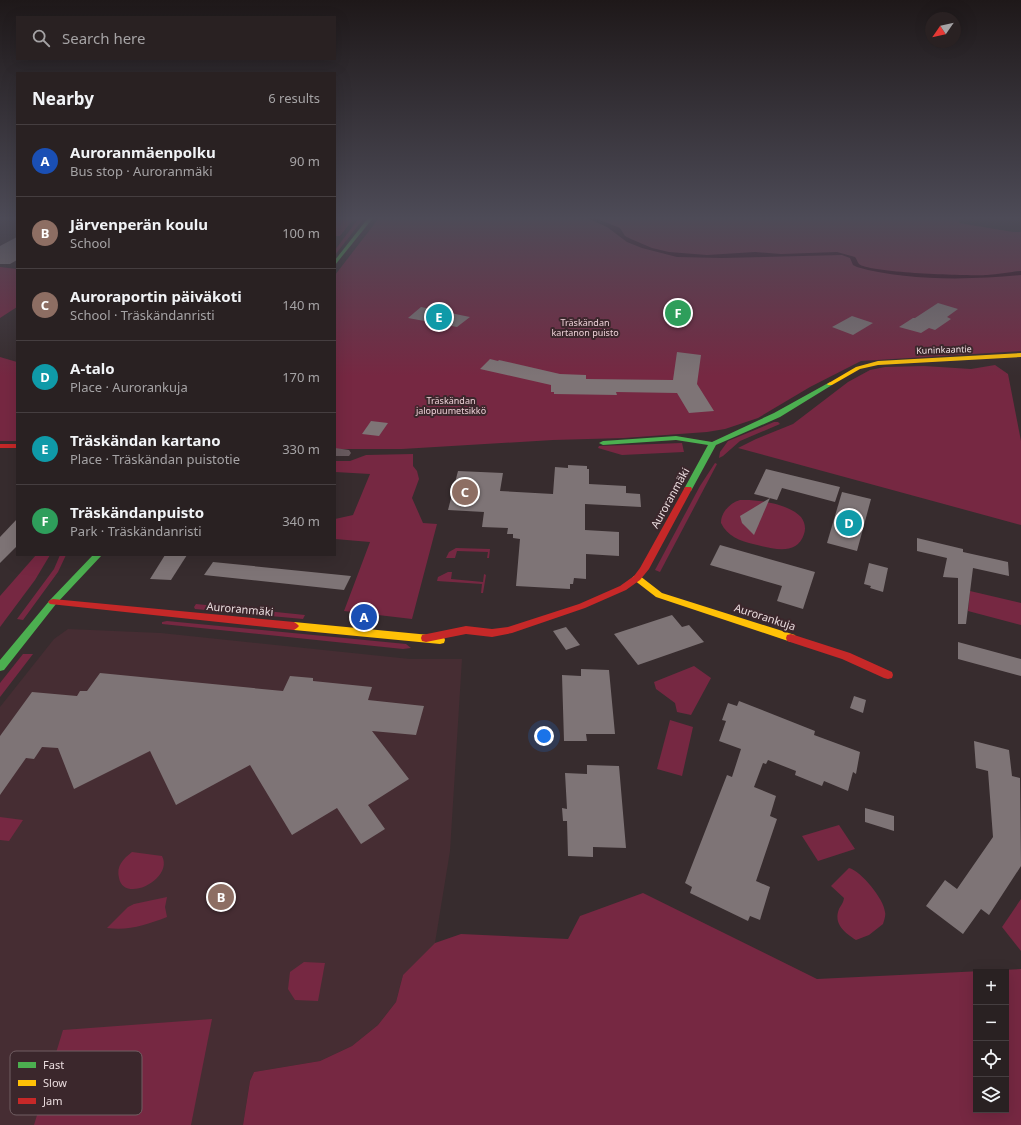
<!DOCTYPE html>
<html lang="en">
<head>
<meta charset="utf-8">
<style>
  body { margin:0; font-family:"Noto Sans",sans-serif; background:#31292a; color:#f1f3f6 }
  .controls { position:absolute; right:12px; bottom:12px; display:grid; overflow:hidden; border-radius:0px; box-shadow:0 4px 16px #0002 }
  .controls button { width:36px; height:36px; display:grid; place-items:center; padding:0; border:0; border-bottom:1px solid #453e40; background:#292122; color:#f1f3f6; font:20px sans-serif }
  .compass { position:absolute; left:925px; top:12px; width:36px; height:36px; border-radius:50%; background:#292122; box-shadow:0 4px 16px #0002; rotate:236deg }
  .you { position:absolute; left:544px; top:736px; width:14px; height:14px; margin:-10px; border:3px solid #fff; border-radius:50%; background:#1a73e8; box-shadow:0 0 0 6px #1a73e833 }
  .badge { display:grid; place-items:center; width:26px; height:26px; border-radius:50%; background:#ac9fa1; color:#fff; font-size:13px; font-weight:700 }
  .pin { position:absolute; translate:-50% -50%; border:2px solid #fff; box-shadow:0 1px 4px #0006 }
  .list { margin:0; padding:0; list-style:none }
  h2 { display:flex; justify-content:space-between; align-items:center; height:52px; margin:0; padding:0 16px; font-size:17px }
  h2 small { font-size:13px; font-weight:400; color:#a5a3a5 }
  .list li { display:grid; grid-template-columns:26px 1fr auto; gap:12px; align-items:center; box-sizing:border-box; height:72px; padding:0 16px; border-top:1px solid #453e40 }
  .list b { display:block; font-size:15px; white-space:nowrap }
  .list p { margin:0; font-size:13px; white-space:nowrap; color:#a5a3a5 }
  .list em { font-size:13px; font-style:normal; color:#a5a3a5 }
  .icon { flex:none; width:22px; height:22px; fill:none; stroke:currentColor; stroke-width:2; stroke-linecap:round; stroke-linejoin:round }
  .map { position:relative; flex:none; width:1021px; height:1125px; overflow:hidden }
  .search { position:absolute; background:#292122; box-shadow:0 4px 16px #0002; left:16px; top:16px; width:320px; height:44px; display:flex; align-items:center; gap:10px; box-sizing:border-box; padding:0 14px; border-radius:0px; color:#a5a3a5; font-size:15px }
  .panel { position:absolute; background:#292122; box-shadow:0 4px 16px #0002; left:16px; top:72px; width:320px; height:484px; border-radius:0px }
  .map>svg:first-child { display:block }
  .built { fill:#462d33 }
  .green { fill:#762842; fill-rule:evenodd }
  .water { fill:#380a1b }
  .building { fill:#7e7476 }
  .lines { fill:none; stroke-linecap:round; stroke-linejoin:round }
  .street { fill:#685a5e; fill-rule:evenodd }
  .fast { fill:#4caf50; fill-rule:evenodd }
  .slow { fill:#ffc107; fill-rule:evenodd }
  .jam { fill:#c62828; fill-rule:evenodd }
  .labels { text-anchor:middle; stroke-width:4; stroke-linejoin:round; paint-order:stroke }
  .far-park-label { font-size:9px; fill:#edd1d7; stroke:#3b272c }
  .far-street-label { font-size:9px; fill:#ebdddf; stroke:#3b272c }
  .street-label { font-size:11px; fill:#ebdddf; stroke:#3b272c }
  .key { fill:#3b272c; stroke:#705e62; stroke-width:1 }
  .key-label { font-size:11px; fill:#ebdddf }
</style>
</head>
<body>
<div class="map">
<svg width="1021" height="1125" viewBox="0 0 1021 1125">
  <rect width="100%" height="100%" fill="#372c2e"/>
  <!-- built -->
  <polygon class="built" points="68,629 161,633 410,659 462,659 450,851 435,943 403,975 396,1002 378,1025 352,1046 320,1061 254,1072 250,1081 243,1125 0,1125 0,707 54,639"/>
  <!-- green -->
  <g class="green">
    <polygon points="335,218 354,218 340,236 335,236"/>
    <polygon points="359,218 364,218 335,255 335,250"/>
    <polygon points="379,218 960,218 959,223 1013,232 1021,232 1021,271 1012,272 1017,275 1021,275 1021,351 861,361 810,387 758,418 725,429 707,432 624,438 553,440 402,449 335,449 335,275"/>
    <polygon points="0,267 17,269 17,307 0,318"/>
    <polygon points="0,357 17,362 17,441 0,441"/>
    <polygon points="995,365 1008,374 1021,441 1021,525 738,448 756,439 793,424 848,382 870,370 885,367 924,366 971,369"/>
    <polygon points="774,422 778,422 780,424 740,441 723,456 719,458 720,452 728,441"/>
    <polygon points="682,443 684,452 622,455 598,448 599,446"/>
    <polygon points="413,454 413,466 417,471 419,479 412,498 423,523 437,524 412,619 344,611 370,542 335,539 335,519 353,515 370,474 335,472 335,461 350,461 366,455"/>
    <polygon points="715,463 717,464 660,572 655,570 700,486"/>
    <path d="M740,500C758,499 789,504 801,517C805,522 806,529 804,534C797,557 770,548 753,544C740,541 727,536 721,523C721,512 730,503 740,500Z"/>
    <polygon points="456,548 490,549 489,558 487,558 488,552 457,551 455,558 446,558 449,552"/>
    <polygon points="36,555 50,555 35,580 0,627 0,596"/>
    <polygon points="60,555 66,555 58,572 23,620 17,619 54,569"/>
    <polygon points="448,572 452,572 451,579 483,582 484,574 486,575 483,593 481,593 482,584 437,581 438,577"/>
    <polygon points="970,591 1021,603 1021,625 968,611"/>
    <polygon points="196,604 305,615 303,619 195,609 194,607"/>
    <polygon points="167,621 406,644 411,648 403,649 162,624 162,622"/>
    <polygon points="23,654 33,654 0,697 0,683"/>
    <polygon points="694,666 711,678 691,715 677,712 675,703 656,689 654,682"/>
    <polygon points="670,720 693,727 682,776 657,769"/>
    <polygon points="0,817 23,820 9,841 0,840"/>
    <polygon points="839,825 855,849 818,861 802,836"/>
    <path d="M132,852L162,856C174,879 124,904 119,878C116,866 123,859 132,852Z"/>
    <path d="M849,868C861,871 884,899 885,912C886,915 884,921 883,924L869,935L856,940C845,933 833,924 839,909C841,905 843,904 844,898L831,886Z"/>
    <path d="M643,893L817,979L1021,969V1125H243L250,1081L254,1072L320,1061L352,1046L378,1025L396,1002L403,975L435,943L461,934L568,939L580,916ZM976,972H1006V1110H976Z"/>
    <path d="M167,897L165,907L167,917C146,925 129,931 107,928L128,907L134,904Z"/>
    <polygon points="1021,899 1021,951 1002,927"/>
    <polygon points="304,962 325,963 318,1001 295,1000 288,989 290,972"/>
    <polygon points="212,1019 191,1125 34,1125 63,1030"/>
  </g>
  <!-- water -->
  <path class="water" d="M587,218H595L620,228L625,236L631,239L652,248L669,252L707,255L755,252L781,254L837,252L855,257C857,259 857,262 859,264C869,273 970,276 987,275C999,274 1010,272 1021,271V275C971,280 905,281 857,267L853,265L850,258L842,255L722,258L677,257L642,248L627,242L607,227Z"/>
  <!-- building -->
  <g class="building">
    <polygon points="17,237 17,260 10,264 0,264 0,246"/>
    <polygon points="938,303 958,309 947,317 951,319 935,330 929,328 921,333 899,327 913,318 915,318"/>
    <polygon points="421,307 470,317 457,327 408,318"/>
    <polygon points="852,316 873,323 853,335 832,327"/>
    <polygon points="677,352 701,355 697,384 714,411 689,413 677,393 616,392 617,395 554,394 554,392 551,392 551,385 480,369 490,359 498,361 499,360 560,374 586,375 586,379 673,380"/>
    <polygon points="371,421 388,423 379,436 362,434"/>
    <polygon points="568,465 587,466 587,469 589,469 589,484 626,486 626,493 640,494 641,507 585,504 585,530 619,532 619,556 586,554 586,579 574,578 573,584 570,584 570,589 516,586 520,539 513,538 513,534 507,534 508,528 482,527 484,512 448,510 458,471 503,473 500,491 553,494 555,467 568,468"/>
    <polygon points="766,469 840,487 835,502 782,488 777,500 754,494"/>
    <polygon points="842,492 871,499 857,551 827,543"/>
    <polygon points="770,498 754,535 742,523 740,516"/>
    <polygon points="17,519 17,546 0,563 0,537"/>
    <polygon points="917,538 963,549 963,552 1008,562 1009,576 973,568 966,624 958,624 958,578 943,577 947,558 917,551"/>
    <polygon points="720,545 815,572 803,609 777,601 782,586 710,565"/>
    <polygon points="165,555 187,555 171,580 150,579"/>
    <polygon points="213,562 351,576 344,590 204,575"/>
    <polygon points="869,563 888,568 883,592 870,588 871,586 864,584"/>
    <polygon points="672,615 682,627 689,625 704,642 638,665 614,634"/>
    <polygon points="566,627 580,645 566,650 553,631"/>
    <polygon points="958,642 1021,659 1021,676 958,659"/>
    <polygon points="581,669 609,670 615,734 586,734 587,741 564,741 562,675 581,676"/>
    <polygon points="100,673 283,691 290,676 313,678 313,681 372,687 368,700 424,706 416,735 372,731 409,779 368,805 385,829 361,844 337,808 292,835 250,765 176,805 150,751 74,789 58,748 42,747 34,759 26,758 0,795 0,736 32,692 77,696 80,691 87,691"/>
    <polygon points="854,696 866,700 863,713 850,708"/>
    <polygon points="739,701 815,731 814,735 860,752 856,774 853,772 848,791 824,781 822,786 795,775 796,771 768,760 766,764 763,763 754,787 776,796 770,816 777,819 756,881 770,887 760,920 750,916 748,921 690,893 692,887 685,883 727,775 732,777 741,749 719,741 726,721 722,720 728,703 737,706"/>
    <polygon points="974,741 1009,750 1012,776 1020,778 1021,866 989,915 981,909 963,934 926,906 945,880 957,889 993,837 988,771 976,768"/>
    <polygon points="587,765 619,766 626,848 593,847 593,857 568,856 567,821 563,821 562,808 567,809 565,773 587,774"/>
    <polygon points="865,808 894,816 894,831 865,822"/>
  </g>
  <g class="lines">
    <!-- street -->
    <polygon class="street" points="335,448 349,450 351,453 349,456 335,456"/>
    <!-- fast -->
    <g class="fast">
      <polygon points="368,218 373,218 335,265 335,260"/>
      <polygon points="830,382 832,383 832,385 780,417 716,445 691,491 685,491 684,489 708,445 676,440 603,445 599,443 603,441 676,436 712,442 774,413"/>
      <polygon points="93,555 102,555 56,604 4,670 0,671 0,660 50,600"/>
    </g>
    <!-- slow -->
    <g class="slow">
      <polygon points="1021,353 1021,357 878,365 860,369 832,385 828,385 827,384 856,367 878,361"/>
      <polygon points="637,575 640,576 662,593 795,635 796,638 795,641 791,642 656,597 634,580 632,578 634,576"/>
      <polygon points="294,622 440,636 444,637 445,640 444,643 440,644 294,630 291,628 289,626 291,624"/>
    </g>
    <!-- jam -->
    <g class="jam">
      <rect x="0" y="444" width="17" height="4"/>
      <polygon points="685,487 691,487 692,489 649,569 640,580 626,590 585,608 512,633 492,637 466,634 426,642 422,641 421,638 422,635 466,626 492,629 508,627 579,604 620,586 634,576 640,568"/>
      <polygon points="53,599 294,622 297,624 299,626 297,628 294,630 50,604 48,602 50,600"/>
      <polygon points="791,634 850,653 892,672 893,675 892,678 888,679 884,678 842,659 787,641 786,638 787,635"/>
    </g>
  </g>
  <!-- sky -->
  <linearGradient id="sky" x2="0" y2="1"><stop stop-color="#1e1819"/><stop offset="0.58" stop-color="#4d4b57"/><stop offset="1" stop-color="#4d4b57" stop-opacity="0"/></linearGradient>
  <rect width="1021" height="376" fill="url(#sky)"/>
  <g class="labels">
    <!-- far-park labels -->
    <g class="far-park-label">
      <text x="585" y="326">Träskändan<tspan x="585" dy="10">kartanon puisto</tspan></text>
      <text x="451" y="404">Träskändan<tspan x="451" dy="10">jalopuumetsikkö</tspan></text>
    </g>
    <!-- far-street labels -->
    <g class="far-street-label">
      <text transform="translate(944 350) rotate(-2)" y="3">Kuninkaantie</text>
    </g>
    <!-- street labels -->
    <g class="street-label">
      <text transform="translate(670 498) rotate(-61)" y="4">Auroranmäki</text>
      <text transform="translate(240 609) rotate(5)" y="4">Auroranmäki</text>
      <text transform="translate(765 617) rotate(18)" y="4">Aurorankuja</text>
    </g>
  </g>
  <!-- legend -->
  <rect x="10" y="1051" width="132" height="64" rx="6" class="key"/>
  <rect x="18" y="1062" width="18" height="6" fill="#4caf50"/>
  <rect x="18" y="1080" width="18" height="6" fill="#ffc107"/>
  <rect x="18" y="1098" width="18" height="6" fill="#c62828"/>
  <g class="key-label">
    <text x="43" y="1069">Fast</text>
    <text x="43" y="1087">Slow</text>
    <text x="43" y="1105">Jam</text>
  </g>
</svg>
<div class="controls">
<button>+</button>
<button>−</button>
<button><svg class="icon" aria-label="locate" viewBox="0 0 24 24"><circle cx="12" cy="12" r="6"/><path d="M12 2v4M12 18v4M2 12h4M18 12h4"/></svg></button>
<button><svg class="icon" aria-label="layers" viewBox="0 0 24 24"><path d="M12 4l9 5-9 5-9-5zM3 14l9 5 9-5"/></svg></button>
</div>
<svg class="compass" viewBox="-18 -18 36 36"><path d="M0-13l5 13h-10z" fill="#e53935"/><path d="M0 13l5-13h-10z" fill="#a5a3a5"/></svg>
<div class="you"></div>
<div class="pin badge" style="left:364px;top:617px;background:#1a4fb4">A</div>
<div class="pin badge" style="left:221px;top:897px;background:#8d6e63">B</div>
<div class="pin badge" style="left:465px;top:492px;background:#8d6e63">C</div>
<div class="pin badge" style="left:849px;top:523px;background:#0f9aa8">D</div>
<div class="pin badge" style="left:439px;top:317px;background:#0f9aa8">E</div>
<div class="pin badge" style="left:678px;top:313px;background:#2e9e5b">F</div>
<div class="search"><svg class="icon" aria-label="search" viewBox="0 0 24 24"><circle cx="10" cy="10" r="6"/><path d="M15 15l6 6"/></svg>Search here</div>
<section class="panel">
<h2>Nearby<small>6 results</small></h2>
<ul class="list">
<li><span class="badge" style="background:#1a4fb4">A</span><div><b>Auroranmäenpolku</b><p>Bus stop · Auroranmäki</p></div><em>90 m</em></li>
<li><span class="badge" style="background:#8d6e63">B</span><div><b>Järvenperän koulu</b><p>School</p></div><em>100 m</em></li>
<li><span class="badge" style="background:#8d6e63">C</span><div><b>Auroraportin päiväkoti</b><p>School · Träskändanristi</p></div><em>140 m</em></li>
<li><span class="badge" style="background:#0f9aa8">D</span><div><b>A-talo</b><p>Place · Aurorankuja</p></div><em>170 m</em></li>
<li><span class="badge" style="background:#0f9aa8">E</span><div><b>Träskändan kartano</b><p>Place · Träskändan puistotie</p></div><em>330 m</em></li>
<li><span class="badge" style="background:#2e9e5b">F</span><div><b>Träskändanpuisto</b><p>Park · Träskändanristi</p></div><em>340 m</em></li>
</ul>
</section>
</div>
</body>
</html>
